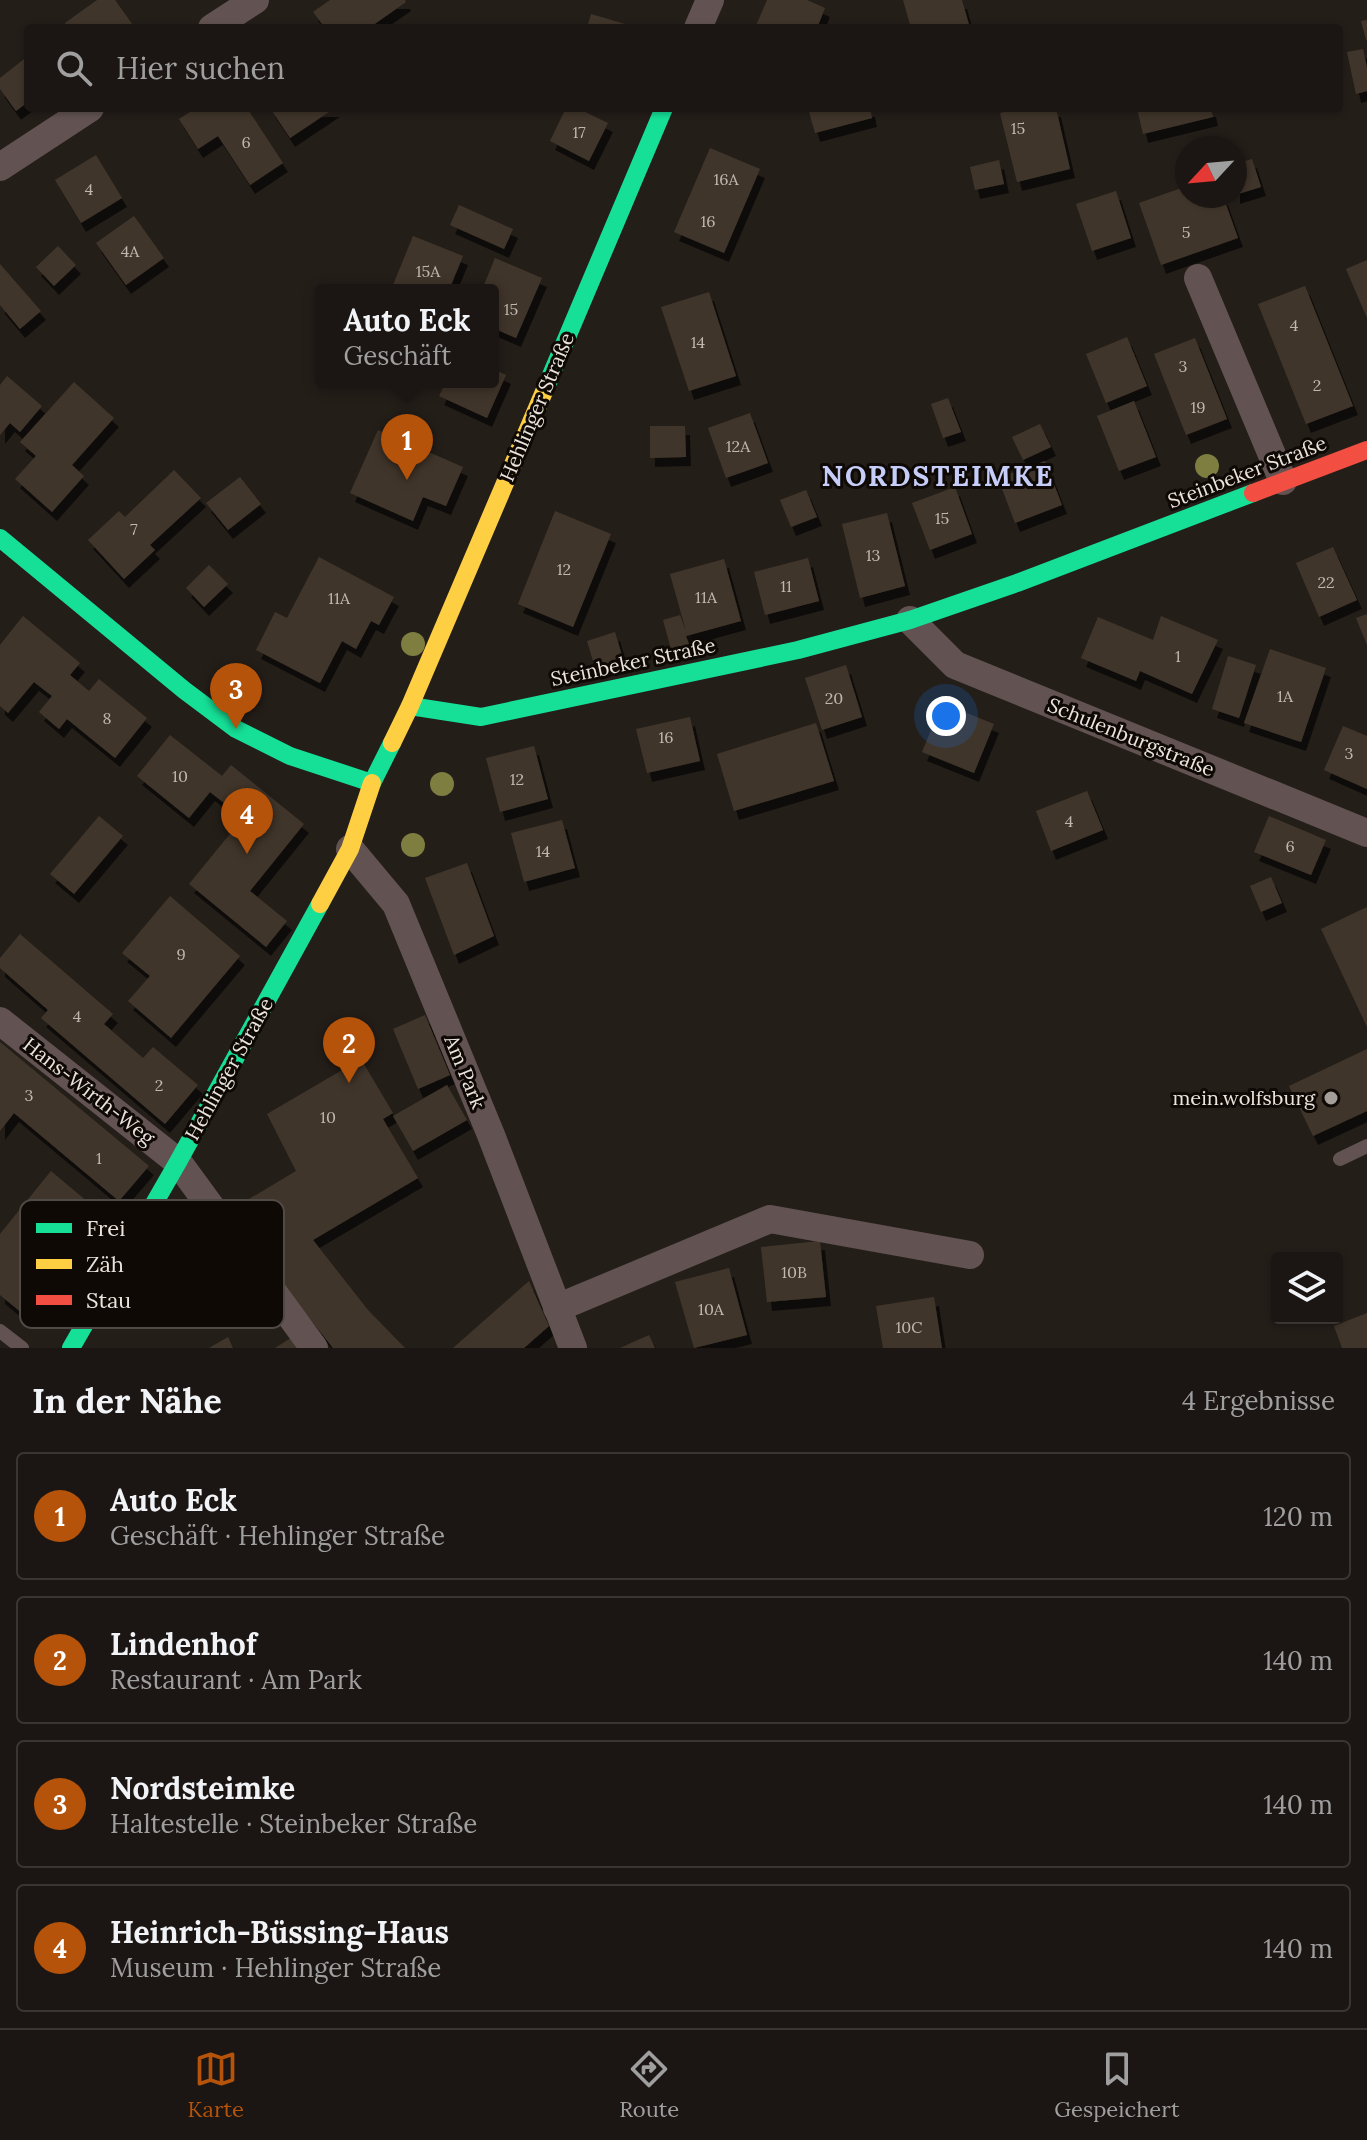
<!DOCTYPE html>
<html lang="de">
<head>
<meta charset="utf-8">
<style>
  body { margin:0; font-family:Lora,serif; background:#282321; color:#f1f3f6 }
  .controls { position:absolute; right:24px; bottom:24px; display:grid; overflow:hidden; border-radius:8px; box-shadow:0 2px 6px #0004 }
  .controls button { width:72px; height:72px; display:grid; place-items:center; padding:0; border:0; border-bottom:2px solid #393533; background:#1b1613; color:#f1f3f6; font:40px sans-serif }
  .compass { position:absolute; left:1175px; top:136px; width:72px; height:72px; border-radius:50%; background:#1b1613; box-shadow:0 2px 6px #0004; rotate:244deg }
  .you { position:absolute; left:946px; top:716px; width:28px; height:28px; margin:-20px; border:6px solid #fff; border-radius:50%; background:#1a73e8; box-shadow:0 0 0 12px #1a73e833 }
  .badge { display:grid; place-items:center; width:52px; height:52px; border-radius:50%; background:#b45309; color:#fff; font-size:26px; font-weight:700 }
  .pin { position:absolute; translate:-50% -66px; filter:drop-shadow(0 2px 4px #0008) }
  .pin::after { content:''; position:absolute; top:42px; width:28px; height:24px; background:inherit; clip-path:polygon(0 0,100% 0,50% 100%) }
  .popup { position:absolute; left:315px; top:284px; width:184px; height:104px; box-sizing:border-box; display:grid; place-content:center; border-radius:8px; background:#1b1613; filter:drop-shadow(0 2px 6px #0005); font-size:26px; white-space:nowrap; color:#a09fa0 }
  .popup b { font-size:30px; color:#f1f3f6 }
  .popup::after { content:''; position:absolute; left:50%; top:100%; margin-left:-16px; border:16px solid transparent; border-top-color:#1b1613 }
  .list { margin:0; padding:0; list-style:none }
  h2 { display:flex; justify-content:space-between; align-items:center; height:104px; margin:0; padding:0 32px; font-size:34px }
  h2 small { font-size:26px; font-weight:400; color:#a09fa0 }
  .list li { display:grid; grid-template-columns:52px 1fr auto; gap:24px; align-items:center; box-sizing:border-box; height:128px; margin:0 16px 16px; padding:0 16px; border:2px solid #393533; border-radius:8px }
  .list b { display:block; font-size:30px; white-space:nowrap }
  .list p { margin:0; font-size:26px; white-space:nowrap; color:#a09fa0 }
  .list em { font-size:26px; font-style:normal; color:#a09fa0 }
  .icon { flex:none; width:44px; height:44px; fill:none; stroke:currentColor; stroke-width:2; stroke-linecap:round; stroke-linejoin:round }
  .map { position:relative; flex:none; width:1367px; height:1348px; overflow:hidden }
  .search { position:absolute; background:#1b1613; box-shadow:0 2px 6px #0004; left:24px; right:24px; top:24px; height:88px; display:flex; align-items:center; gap:20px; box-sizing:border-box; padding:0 28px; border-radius:8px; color:#a09fa0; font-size:30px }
  .sheet { height:680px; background:#1b1613 }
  nav { display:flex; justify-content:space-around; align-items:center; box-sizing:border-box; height:112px; border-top:2px solid #393533; background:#1b1613; font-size:22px; color:#a09fa0 }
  nav a { display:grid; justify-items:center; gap:4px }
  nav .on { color:#b45309 }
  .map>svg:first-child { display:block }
  .building { fill:#41362b; filter:url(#shadow) }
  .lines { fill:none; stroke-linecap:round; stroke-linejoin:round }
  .lane { stroke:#625352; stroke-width:14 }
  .street { stroke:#625352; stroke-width:28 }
  .fast { stroke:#16e098; stroke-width:18 }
  .slow { stroke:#ffcf43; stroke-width:18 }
  .jam { stroke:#f24e42; stroke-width:18 }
  .tree { fill:#7d7e40 }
  .poi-dot { fill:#a59e98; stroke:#0e0905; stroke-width:3 }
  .labels { text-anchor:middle; stroke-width:6; stroke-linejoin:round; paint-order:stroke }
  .number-label { font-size:16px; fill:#c0b8b0 }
  .street-label { font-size:20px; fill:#ebe3dc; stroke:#0e0905 }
  .poi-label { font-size:20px; fill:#ebe3dc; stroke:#0e0905; text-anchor:end }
  .district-label { font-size:28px; font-weight:bold; letter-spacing:2px; fill:#c6cdf8; stroke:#0e0905 }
  .key { fill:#0e0905; stroke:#504a46; stroke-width:2 }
  .key-label { font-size:22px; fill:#ebe3dc }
</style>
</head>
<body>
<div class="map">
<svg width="1367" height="1348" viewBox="0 0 1367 1348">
  <defs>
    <filter id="shadow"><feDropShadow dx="5" dy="9" stdDeviation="0" flood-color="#0009"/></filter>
  </defs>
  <rect width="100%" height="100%" fill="#241e19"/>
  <!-- building -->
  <g class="building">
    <polygon points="97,0 115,0 135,28 69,28 65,23"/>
    <polygon points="330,0 405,0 406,2 369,28 325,28 313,12"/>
    <polygon points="767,0 807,0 825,8 817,28 755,28"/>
    <polygon points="903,0 962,0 970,28 911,28"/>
    <polygon points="591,14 635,27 635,28 587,28"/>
    <polygon points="1367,20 1367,40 1366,40 1361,21"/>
    <polygon points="1363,49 1367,68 1367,91 1356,94 1347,52"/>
    <polygon points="28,56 28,102 16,111 0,89 0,78"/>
    <polygon points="196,108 247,108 283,163 250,185 218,136 198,149 179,119"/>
    <polygon points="270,108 335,108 290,138"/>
    <polygon points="566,108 577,108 608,123 589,161 550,141"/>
    <polygon points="808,108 870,108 872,118 815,133"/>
    <polygon points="1020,108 1056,108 1070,169 1017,182 1000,113"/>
    <polygon points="1137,108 1211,108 1213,117 1143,134"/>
    <polygon points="710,148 760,169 724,253 674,232"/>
    <polygon points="96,155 122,198 81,223 55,180"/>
    <polygon points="1252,159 1261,187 1235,195 1235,164"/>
    <polygon points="999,160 1004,184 975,190 970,167"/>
    <polygon points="1187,186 1187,196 1223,196 1238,238 1161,265 1139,203"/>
    <polygon points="1116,191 1131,238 1092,251 1076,204"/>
    <polygon points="459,205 513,229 504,249 450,225"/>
    <polygon points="134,216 164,258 126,285 96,243"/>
    <polygon points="413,236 463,256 449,290 405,290 393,285"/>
    <polygon points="58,246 76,265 54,286 36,267"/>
    <polygon points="495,258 542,278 516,338 493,328 493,290 482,290"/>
    <polygon points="1367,260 1367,318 1346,269"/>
    <polygon points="0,264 41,311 20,329 0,305"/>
    <polygon points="1305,286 1353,406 1306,424 1258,304"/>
    <polygon points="709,292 736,376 689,391 661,307"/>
    <polygon points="1127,337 1147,386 1106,403 1086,354"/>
    <polygon points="1195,338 1227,419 1186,435 1154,354"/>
    <polygon points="493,369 506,375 487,418 439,396 446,382 493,382"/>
    <polygon points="7,376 42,406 20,432 10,423 0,435 0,385"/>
    <polygon points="74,382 114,418 72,465 84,476 52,512 15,479 36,456 20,442"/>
    <polygon points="948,398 961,432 943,438 931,404"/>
    <polygon points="1134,401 1156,457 1119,471 1097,416"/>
    <polygon points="750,413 768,463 726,478 708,428"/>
    <polygon points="1040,424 1051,447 1023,460 1012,437"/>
    <polygon points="650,426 685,426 686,457 650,458"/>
    <polygon points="378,430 463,467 446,506 423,497 413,521 350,493"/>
    <polygon points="1045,461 1062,505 1015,523 998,478"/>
    <polygon points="174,470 201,498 150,545 155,550 124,579 88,540 119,511 125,517"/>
    <polygon points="240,477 261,504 228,530 206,503"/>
    <polygon points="955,487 972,534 930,550 912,503"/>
    <polygon points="806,490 817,517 791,527 780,500"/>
    <polygon points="555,511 611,534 573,627 518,604"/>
    <polygon points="887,513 905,586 860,598 842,524"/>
    <polygon points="1333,547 1357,600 1319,617 1296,563"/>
    <polygon points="319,557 394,597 379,625 371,621 356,649 342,641 320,683 256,650 275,612 287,618"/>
    <polygon points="808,558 819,601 765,615 754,572"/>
    <polygon points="724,559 741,621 686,636 689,644 671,649 663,620 680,615 686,631 670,574"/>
    <polygon points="209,565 228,584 204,607 186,588"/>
    <polygon points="1367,614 1367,645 1356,618"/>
    <polygon points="23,616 80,663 70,675 89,691 99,679 147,718 115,758 67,719 59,729 39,712 52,696 34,682 8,713 0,706 0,645"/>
    <polygon points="1161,616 1218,640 1192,694 1140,671 1136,681 1081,658 1098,617 1153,640"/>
    <polygon points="615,632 624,662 596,671 587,641"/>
    <polygon points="1270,649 1326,668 1301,742 1244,723"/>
    <polygon points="1228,656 1256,665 1239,718 1212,709"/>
    <polygon points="846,665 862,717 822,730 805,678"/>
    <polygon points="942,703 994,724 974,773 922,752"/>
    <polygon points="690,717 700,761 647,773 636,729"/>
    <polygon points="816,723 834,781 734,811 717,754"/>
    <polygon points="1343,726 1367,736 1367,789 1324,770"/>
    <polygon points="170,735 222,776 231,765 304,824 250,891 287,921 266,947 189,884 243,818 210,792 189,818 137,776"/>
    <polygon points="534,746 548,799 500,812 486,758"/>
    <polygon points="1087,791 1103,830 1051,851 1036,811"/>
    <polygon points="99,816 123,836 74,894 50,874"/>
    <polygon points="1269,816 1326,840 1311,875 1254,852"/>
    <polygon points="562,820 575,868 524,882 511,833"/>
    <polygon points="467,863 494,936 454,955 425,878"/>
    <polygon points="1271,877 1282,903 1261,912 1250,886"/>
    <polygon points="170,896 240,956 171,1038 128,1001 150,976 122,953"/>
    <polygon points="1367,907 1367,1027 1321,929"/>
    <polygon points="20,934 113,1014 104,1024 143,1058 153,1047 198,1085 165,1124 41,1018 48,1010 0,968 0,958"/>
    <polygon points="425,1015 450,1075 418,1089 393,1029"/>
    <polygon points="0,1042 149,1166 119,1201 14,1113 0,1131"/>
    <polygon points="1367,1049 1367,1111 1313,1136 1289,1086"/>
    <polygon points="361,1059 393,1113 383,1119 418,1178 313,1240 368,1310 405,1348 333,1348 269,1267 234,1208 296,1171 267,1114"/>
    <polygon points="447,1085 467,1120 413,1151 393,1116"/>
    <polygon points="51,1171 89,1203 28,1278 48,1294 28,1318 0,1295 0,1234"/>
    <polygon points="189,1229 227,1251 192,1313 153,1291"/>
    <polygon points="820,1241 826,1297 767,1302 761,1247"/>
    <polygon points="729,1268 747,1335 694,1348 675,1282"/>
    <polygon points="529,1281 549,1326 524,1348 453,1348"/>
    <polygon points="934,1297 942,1348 883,1348 876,1306"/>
    <polygon points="1367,1313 1367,1348 1342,1348 1334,1326"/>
    <polygon points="649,1335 655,1348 620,1348"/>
    <polygon points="228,1337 233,1348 209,1348"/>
    <polygon points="291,1338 298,1348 275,1348"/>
  </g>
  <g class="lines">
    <!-- lane -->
    <g class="lane">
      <polyline points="1340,1159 1367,1146"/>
      <polyline points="0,1331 22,1348"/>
    </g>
    <!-- street -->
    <g class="street">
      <polyline points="212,28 255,0"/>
      <polyline points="698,28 710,0"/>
      <polyline points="0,167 90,108"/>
      <polyline points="1198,278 1283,481"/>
      <polyline points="910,620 955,665 1367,833"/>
      <polyline points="350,849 396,904 491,1135 573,1348"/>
      <polyline points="0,1021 178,1162 314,1348"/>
      <polyline points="557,1308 770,1219 970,1255"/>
    </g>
    <!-- fast -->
    <g class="fast">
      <polyline points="546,387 664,108"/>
      <polyline points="0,538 184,690 236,729 290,756 372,783 392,743"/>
      <polyline points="410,706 481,717 798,650 910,620 1017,583 1253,493"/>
      <polyline points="71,1348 178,1162 320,904"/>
    </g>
    <!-- slow -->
    <g class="slow">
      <polyline points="392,743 410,706 546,387"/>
      <polyline points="320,904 350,849 372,783"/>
    </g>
    <!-- jam -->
    <polyline class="jam" points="1253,493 1367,450"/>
  </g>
  <!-- trees -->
  <g class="tree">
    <circle cx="1207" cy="466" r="12"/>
    <circle cx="413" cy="644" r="12"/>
    <circle cx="442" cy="784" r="12"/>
    <circle cx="413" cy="845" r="12"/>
  </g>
  <!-- markers -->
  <circle class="poi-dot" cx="1331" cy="1098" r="8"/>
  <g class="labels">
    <!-- number labels -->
    <g class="number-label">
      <text x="1018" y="134">15</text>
      <text x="579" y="138">17</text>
      <text x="246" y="148">6</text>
      <text x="726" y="185">16A</text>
      <text x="89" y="195">4</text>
      <text x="708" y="227">16</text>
      <text x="1186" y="238">5</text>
      <text x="130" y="257">4A</text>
      <text x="428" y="277">15A</text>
      <text x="511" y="315">15</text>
      <text x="1294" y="331">4</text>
      <text x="698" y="348">14</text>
      <text x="1183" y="372">3</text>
      <text x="1317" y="391">2</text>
      <text x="1198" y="413">19</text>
      <text x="738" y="452">12A</text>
      <text x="942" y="524">15</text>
      <text x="134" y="535">7</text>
      <text x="873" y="561">13</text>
      <text x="564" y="575">12</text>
      <text x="1326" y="588">22</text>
      <text x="786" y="592">11</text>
      <text x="706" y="603">11A</text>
      <text x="339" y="604">11A</text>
      <text x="1178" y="662">1</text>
      <text x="1285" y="702">1A</text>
      <text x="834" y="704">20</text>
      <text x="107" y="724">8</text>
      <text x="666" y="743">16</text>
      <text x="1349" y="759">3</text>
      <text x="180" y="782">10</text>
      <text x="517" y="785">12</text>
      <text x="1069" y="827">4</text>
      <text x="1290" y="852">6</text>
      <text x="543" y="857">14</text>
      <text x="181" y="960">9</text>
      <text x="77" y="1022">4</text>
      <text x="159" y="1091">2</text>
      <text x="29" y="1101">3</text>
      <text x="328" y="1123">10</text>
      <text x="99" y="1164">1</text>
      <text x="794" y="1278">10B</text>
      <text x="711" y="1315">10A</text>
      <text x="909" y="1333">10C</text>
    </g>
    <!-- street labels -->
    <g class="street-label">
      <text transform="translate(537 407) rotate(-67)" y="7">Hehlinger Straße</text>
      <text transform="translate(1247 472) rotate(-21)" y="7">Steinbeker Straße</text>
      <text transform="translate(633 662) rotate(-12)" y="7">Steinbeker Straße</text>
      <text transform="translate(1131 737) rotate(22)" y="7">Schulenburgstraße</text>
      <text transform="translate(229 1069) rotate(-61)" y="7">Hehlinger Straße</text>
      <text transform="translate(465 1072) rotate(68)" y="7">Am Park</text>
      <text transform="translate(89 1091) rotate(38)" y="7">Hans-Wirth-Weg</text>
    </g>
    <!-- poi labels -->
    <g class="poi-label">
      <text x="1315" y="1105">mein.wolfsburg</text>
    </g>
    <!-- district labels -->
    <g class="district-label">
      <text x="938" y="486">NORDSTEIMKE</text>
    </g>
  </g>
  <!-- legend -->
  <rect x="20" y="1200" width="264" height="128" rx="12" class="key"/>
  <rect x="36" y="1223" width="36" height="10" fill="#16e098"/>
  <rect x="36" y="1259" width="36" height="10" fill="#ffcf43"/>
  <rect x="36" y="1295" width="36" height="10" fill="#f24e42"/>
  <g class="key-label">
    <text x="86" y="1236">Frei</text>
    <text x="86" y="1272">Zäh</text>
    <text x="86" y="1308">Stau</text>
  </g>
</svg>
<div class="controls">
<button><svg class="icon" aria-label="layers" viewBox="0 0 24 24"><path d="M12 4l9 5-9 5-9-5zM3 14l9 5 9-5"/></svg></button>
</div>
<svg class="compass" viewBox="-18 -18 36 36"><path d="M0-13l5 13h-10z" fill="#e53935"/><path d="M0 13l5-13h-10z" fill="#a09fa0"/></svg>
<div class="you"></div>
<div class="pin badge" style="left:407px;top:480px">1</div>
<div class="popup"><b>Auto Eck</b>Geschäft</div>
<div class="pin badge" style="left:349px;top:1083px">2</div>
<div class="pin badge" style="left:236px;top:729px">3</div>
<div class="pin badge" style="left:247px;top:854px">4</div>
<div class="search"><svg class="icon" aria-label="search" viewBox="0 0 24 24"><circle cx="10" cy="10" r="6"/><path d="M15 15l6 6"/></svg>Hier suchen</div>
</div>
<section class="sheet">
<h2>In der Nähe<small>4 Ergebnisse</small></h2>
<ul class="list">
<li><span class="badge">1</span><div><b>Auto Eck</b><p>Geschäft · Hehlinger Straße</p></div><em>120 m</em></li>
<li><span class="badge">2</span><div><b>Lindenhof</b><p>Restaurant · Am Park</p></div><em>140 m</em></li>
<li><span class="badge">3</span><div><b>Nordsteimke</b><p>Haltestelle · Steinbeker Straße</p></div><em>140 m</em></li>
<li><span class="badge">4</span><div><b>Heinrich-Büssing-Haus</b><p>Museum · Hehlinger Straße</p></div><em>140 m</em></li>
</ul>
</section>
<nav>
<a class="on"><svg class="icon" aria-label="map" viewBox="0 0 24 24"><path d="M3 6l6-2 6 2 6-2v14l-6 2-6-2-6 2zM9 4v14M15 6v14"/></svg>Karte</a>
<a><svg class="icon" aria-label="directions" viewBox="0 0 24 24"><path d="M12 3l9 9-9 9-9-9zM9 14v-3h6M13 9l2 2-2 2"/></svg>Route</a>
<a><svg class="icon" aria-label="saved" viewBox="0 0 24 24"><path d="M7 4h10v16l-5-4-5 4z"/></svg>Gespeichert</a>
</nav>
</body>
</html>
